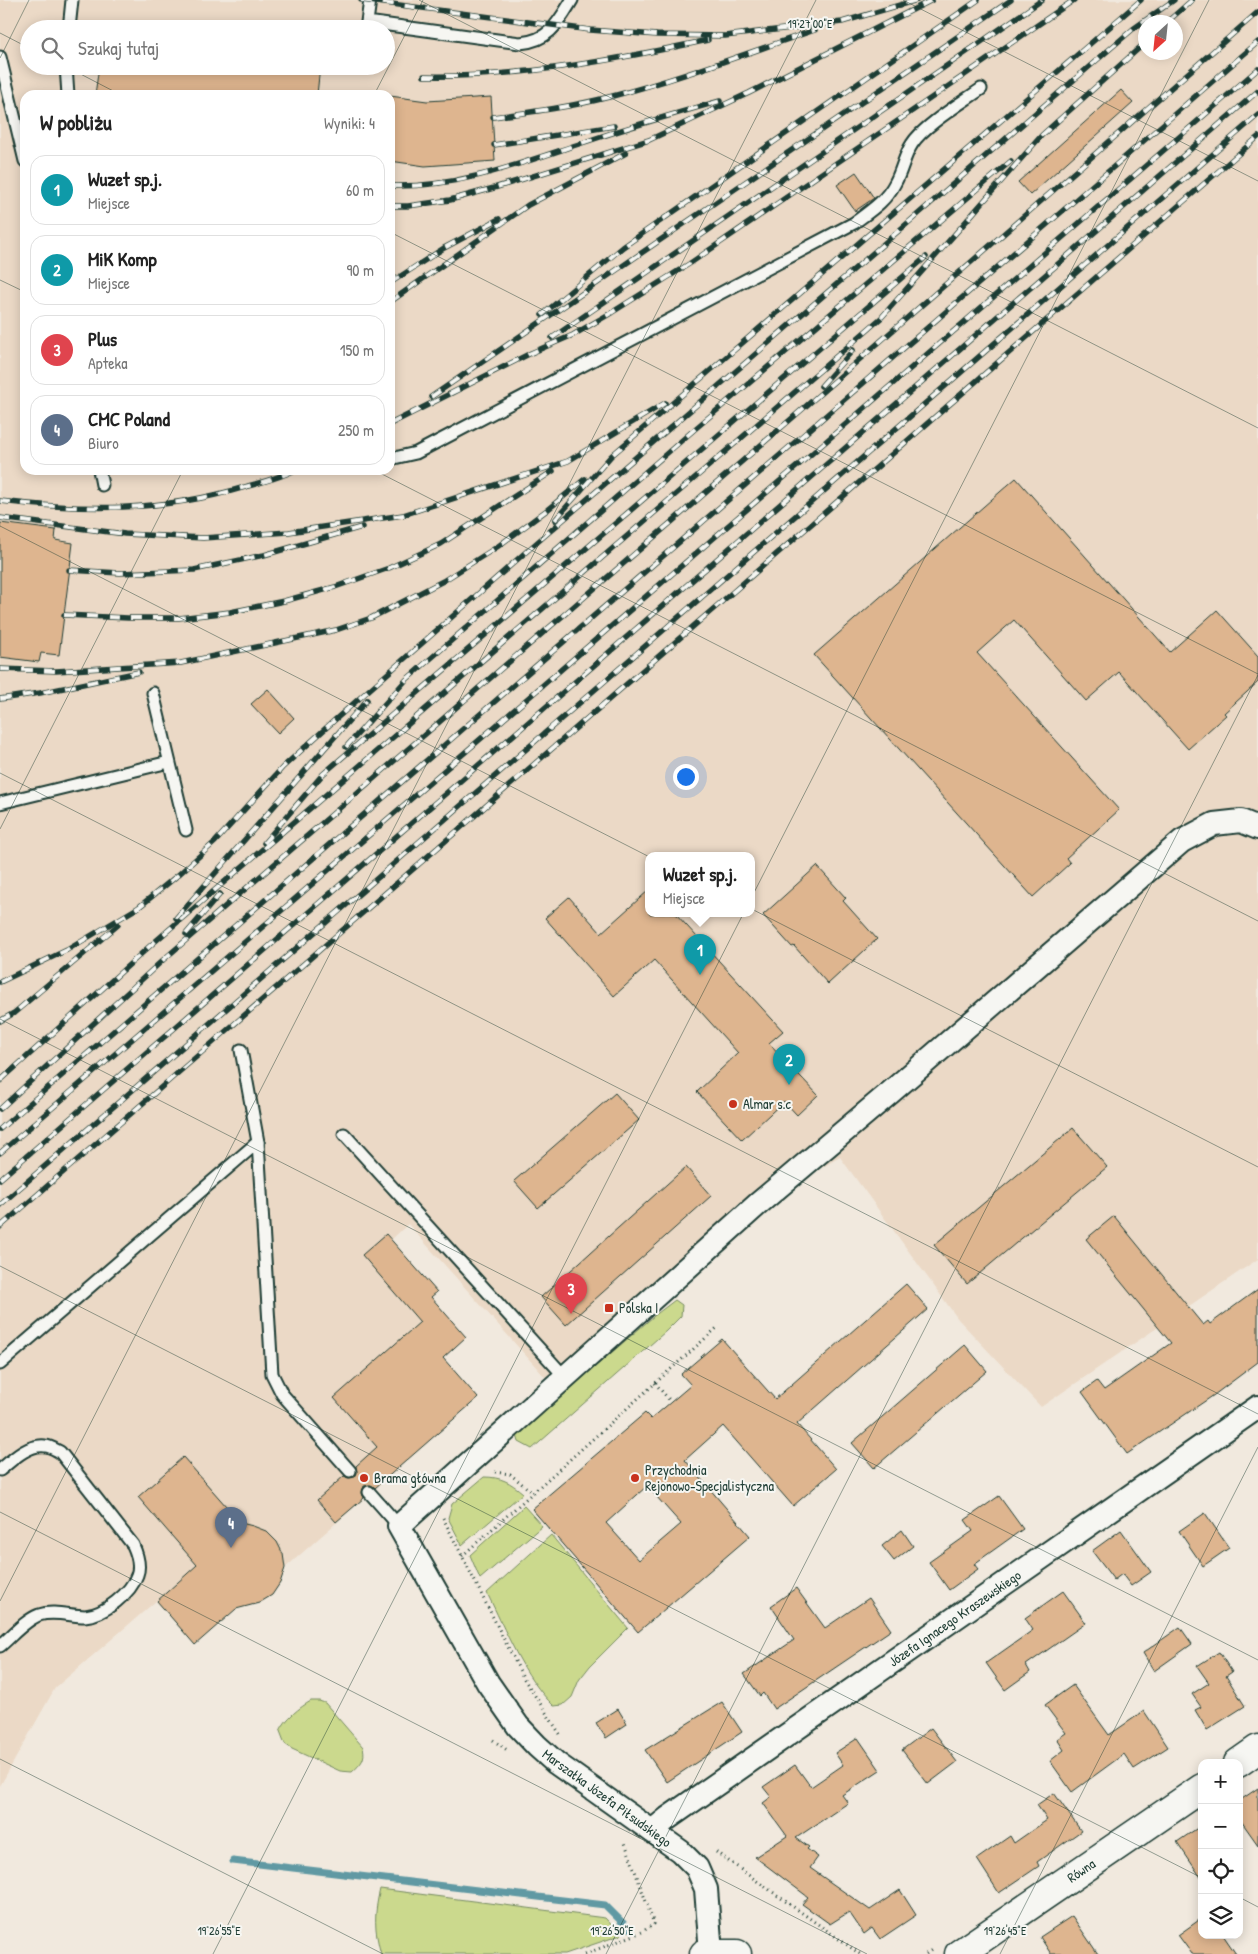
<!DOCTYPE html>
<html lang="pl">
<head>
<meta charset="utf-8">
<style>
  body { margin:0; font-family:"Patrick Hand",sans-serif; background:#f6f6f6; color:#222 }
  .controls { position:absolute; right:15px; bottom:15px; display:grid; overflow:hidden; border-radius:10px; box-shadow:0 2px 12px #0003 }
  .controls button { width:45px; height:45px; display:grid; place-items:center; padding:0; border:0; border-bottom:1px solid #e0e0e0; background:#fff; color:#222; font:25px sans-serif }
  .compass { position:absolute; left:1138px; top:15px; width:45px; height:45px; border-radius:50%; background:#fff; box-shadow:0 2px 12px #0003; rotate:207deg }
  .you { position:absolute; left:685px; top:776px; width:18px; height:18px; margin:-12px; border:4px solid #fff; border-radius:50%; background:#1a73e8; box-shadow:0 0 0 8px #1a73e833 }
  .badge { display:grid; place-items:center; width:32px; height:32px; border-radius:50%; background:#db2777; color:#fff; font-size:16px; font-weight:700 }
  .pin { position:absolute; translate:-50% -41px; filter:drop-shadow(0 1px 2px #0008) }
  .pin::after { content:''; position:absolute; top:26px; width:18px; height:15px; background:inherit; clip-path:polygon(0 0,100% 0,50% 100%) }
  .popup { position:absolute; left:645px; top:852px; width:110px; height:65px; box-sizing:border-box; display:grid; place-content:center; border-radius:10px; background:#fff; filter:drop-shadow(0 1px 4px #0005); font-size:16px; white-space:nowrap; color:#767676 }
  .popup b { font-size:19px; color:#222 }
  .popup::after { content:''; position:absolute; left:50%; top:100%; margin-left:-10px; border:10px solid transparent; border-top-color:#fff }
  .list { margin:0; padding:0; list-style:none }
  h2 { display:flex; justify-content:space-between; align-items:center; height:65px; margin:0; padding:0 20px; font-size:21px }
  h2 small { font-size:16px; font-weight:400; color:#767676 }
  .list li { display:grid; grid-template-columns:32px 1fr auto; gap:15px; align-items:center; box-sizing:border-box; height:70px; margin:0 10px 10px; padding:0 10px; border:1px solid #e0e0e0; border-radius:15px }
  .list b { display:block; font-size:19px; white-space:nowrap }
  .list p { margin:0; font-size:16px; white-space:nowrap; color:#767676 }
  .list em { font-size:16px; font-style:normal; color:#767676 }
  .icon { flex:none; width:28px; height:28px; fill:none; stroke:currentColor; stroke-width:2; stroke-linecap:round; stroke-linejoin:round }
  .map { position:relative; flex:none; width:1258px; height:1954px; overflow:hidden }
  .search { position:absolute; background:#fff; box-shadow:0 2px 12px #0003; left:20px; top:20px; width:375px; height:55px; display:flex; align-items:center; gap:12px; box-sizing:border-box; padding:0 18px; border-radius:28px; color:#767676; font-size:19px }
  .panel { position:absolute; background:#fff; box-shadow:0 2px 12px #0003; left:20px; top:90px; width:375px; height:385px; border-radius:15px }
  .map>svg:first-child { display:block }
  .built { fill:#ebd9c6; fill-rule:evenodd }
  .green { fill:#cbd98d; stroke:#758b60 }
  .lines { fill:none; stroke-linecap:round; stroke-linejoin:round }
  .stream { stroke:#6099a3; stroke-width:7 }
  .building { fill:#deb58f; stroke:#1f3d34; fill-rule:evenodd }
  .service-casing { stroke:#1f3d34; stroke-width:15 }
  .minor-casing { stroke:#1f3d34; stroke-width:26 }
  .tertiary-casing { stroke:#1f3d34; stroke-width:31 }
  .path { stroke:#1f3d34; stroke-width:3; stroke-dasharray:1 4; stroke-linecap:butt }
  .service { stroke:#f6f6f2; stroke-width:11 }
  .minor { stroke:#f6f6f2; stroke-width:22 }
  .tertiary { stroke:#f6f6f2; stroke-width:28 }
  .rail-casing { stroke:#1f3d34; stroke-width:5.5 }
  .rail { stroke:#f6f6f2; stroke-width:4; stroke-dasharray:11; stroke-linecap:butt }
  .ticks { fill:none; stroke:#1f3d34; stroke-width:1; stroke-opacity:0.45 }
  .poi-dot { fill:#c8321e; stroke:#f6f6f2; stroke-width:2 }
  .labels { text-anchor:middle; stroke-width:4; stroke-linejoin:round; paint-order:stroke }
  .poi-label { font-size:14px; fill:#1f3d34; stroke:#f6f6f2; text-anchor:start }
  .street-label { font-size:14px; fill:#1f3d34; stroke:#f6f6f2 }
  .ticks-label { font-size:12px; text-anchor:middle; fill:#1f3d34; stroke:#f6f6f2; stroke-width:4; stroke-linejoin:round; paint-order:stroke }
</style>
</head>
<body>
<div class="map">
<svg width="1258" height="1954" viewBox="0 0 1258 1954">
  <rect width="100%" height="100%" fill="#f1e9de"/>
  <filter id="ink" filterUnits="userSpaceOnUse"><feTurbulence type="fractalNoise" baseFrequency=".02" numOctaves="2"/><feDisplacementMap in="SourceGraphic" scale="10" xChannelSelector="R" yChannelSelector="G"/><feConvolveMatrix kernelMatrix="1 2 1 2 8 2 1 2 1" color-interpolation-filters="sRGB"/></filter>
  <g filter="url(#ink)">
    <!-- built -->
    <path class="built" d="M0,0H1258V1259L1041,1407L958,1319L840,1157L758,1204L554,1387L408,1224L391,1240L437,1292L431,1297L466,1337L426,1372L459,1377L478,1398L285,1568L280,1583L272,1595L259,1603L248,1606L244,1602L195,1645L156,1601L55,1688L0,1786ZM1146,22H1176V52H1146ZM29,29H386V66H29ZM25,95H390V470H25ZM649,856H751V914H649Z"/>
    <!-- green -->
    <g class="green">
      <polygon points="675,1300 682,1305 681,1316 666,1331 532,1449 519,1442 517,1435 524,1428 654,1316"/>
      <path d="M484,1477C501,1477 510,1482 523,1493L462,1545L448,1518L452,1504Z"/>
      <polygon points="524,1506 542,1526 480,1579 470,1555"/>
      <path d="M551,1535L628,1628L590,1666L579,1680L572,1697L563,1705L554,1706C524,1678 505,1629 487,1593Z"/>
      <path d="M311,1701H319L325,1703L363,1747C366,1759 361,1764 352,1772L340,1771L292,1749L285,1744L280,1731C285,1719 300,1707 311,1701Z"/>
      <path d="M380,1889L605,1918L621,1935L565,1954H381C374,1929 374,1914 380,1889Z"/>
    </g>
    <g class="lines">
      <!-- stream -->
      <polyline class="stream" points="233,1861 605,1905 628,1928"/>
    </g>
    <!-- building -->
    <g class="building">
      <polygon points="99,66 320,66 317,95 95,95"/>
      <polygon points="1121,90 1133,103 1030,195 1018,182"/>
      <polygon points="390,96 427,101 491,97 495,161 425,166 390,161"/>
      <polygon points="856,172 874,198 855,211 837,185"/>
      <polygon points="1016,478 1170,652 1217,610 1258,656 1258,682 1224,713 1226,715 1188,749 1119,672 1086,701 1014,620 977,653 1119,810 1066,858 1070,863 1033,897 814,655"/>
      <polygon points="0,523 56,530 55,540 73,543 59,655 41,653 39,662 0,657"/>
      <polygon points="268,689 294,718 278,733 251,704"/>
      <polygon points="817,866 846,898 843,901 877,939 828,984 794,946 792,947 763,915"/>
      <polygon points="649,890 649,914 676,914 783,1031 769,1043 818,1095 797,1115 784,1101 742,1140 697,1092 738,1053 654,960 614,996 545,918 569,897 601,933"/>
      <polygon points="615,1093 639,1120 538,1208 514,1181"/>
      <polygon points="1073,1128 1107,1167 967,1284 934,1245"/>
      <polygon points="686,1167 711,1196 566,1325 541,1297"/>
      <polygon points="1114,1216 1203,1325 1208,1321 1210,1324 1258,1289 1258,1362 1214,1395 1127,1454 1082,1392 1097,1381 1104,1390 1171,1343 1086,1239"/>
      <polygon points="386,1234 437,1292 431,1297 466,1337 443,1358 478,1398 375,1488 371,1485 364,1486 362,1493 364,1498 336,1522 317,1500 344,1476 348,1478 355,1477 357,1473 356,1466 377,1447 334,1398 420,1322 362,1255"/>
      <path d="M906,1284L928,1309L797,1424L836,1469L793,1506L723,1426L685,1460L750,1536L638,1632L532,1509L645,1413L651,1419L691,1385L681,1374L722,1339L775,1399ZM647,1486L681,1524L639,1560L606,1523Z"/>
      <polygon points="965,1345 987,1371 874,1468 852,1443"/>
      <polygon points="183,1457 241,1523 253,1526 266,1531 277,1542 283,1554 285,1568 280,1583 272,1595 259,1603 236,1609 195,1645 157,1601 197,1565 138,1497"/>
      <polygon points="999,1496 1023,1529 974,1564 978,1569 949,1590 929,1562 973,1531 965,1520"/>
      <polygon points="1205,1513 1229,1548 1203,1566 1179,1531"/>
      <polygon points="902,1530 913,1546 894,1561 882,1546"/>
      <polygon points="1121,1530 1151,1572 1131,1586 1122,1574 1114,1580 1092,1551"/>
      <polygon points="796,1588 825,1628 869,1598 891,1630 774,1709 763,1693 760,1696 744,1674 794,1640 771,1606"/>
      <polygon points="1063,1591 1086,1623 1026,1665 1030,1672 1005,1690 986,1663 1033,1630 1025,1618"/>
      <polygon points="1180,1627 1192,1644 1154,1671 1143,1653"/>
      <polygon points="1219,1652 1232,1672 1226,1676 1245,1706 1207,1730 1195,1710 1201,1707 1192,1694 1209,1683 1197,1666"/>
      <polygon points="1073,1685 1109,1735 1144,1711 1168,1747 1134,1769 1124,1754 1072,1792 1050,1761 1064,1750 1057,1739 1066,1733 1045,1705"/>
      <polygon points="722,1702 742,1732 667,1782 645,1750"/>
      <polygon points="618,1709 627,1724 606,1738 596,1723"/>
      <polygon points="931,1728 957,1762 928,1784 902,1750"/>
      <polygon points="858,1738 880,1770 842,1795 848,1803 796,1838 809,1847 807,1849 818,1857 810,1868 870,1910 900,1890 916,1915 880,1939 872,1928 864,1934 849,1912 830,1924 802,1904 808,1897 755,1857 787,1836 763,1803 771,1797 763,1787 795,1765 811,1787 843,1765 835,1753"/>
      <polygon points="1258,1788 1258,1845 1239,1818 1239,1801"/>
      <polygon points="1054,1793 1081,1831 1037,1862 1039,1866 999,1893 977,1859 1010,1836 1014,1843 1047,1820 1037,1805"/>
      <polygon points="1202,1825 1202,1879 1177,1842"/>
      <polygon points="1072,1916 1098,1954 1051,1954 1040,1937"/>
      <polygon points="1202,1918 1202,1935 1223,1935 1236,1954 1192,1954 1178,1935"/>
    </g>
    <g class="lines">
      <!-- service casing -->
      <g class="service-casing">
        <g id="service">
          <path d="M370,0L367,22L520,43C549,41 558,23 572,0"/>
          <polyline points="69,29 72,0"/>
          <polyline points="0,57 25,161"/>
          <polyline points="66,66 68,95"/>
          <path d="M390,459L416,453L854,223C870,211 886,201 895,183C902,171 904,156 912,144C923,126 963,102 981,89"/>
          <polyline points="99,470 102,485"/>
          <polyline points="153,693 186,830"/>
          <polyline points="0,803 169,762"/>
          <polyline points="241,1050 258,1142 272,1374 282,1394 350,1471"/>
          <polyline points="344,1134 565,1377"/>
          <polyline points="0,1364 258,1142"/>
          <path d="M0,1470C12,1460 28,1444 45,1446C50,1446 56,1450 60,1452L133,1545C137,1554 141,1565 137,1575C131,1593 104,1615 85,1616C70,1616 54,1610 39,1615C24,1621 12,1636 0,1646"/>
          <polyline points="369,1492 399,1526"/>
        </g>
      </g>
      <!-- minor casing -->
      <g class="minor-casing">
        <g id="minor">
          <path id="s1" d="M652,1831L668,1818L1258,1407"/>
          <polyline points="711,1953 706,1889 697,1868 680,1851 556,1763 537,1746 518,1726 488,1683 399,1526 758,1204 892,1091 1182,841 1214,824 1241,821 1258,828"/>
        </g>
      </g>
      <!-- tertiary casing -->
      <g class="tertiary-casing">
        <g id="tertiary">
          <polyline points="1238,1763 1258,1749"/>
          <polyline points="704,1954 737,1954"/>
          <path id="s2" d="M959,1954L1202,1788"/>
        </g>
      </g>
      <!-- path -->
      <g class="path">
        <polyline points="655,1383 671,1402"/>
        <polyline points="495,1472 510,1474 532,1492"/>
        <polyline points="443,1518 524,1679 560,1734"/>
        <polyline points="462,1556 718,1327"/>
        <polyline points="493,1740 507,1750"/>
        <polyline points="716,1852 860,1954"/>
        <polyline points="585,1954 642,1932 654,1924 624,1840"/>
        <polyline points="926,1954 933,1949"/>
      </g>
      <!-- service -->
      <use href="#service" class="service"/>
      <!-- minor -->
      <use href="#minor" class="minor"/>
      <!-- tertiary -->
      <use href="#tertiary" class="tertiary"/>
      <!-- rail casing -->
      <g class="rail-casing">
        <g id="rail">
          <polyline points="361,0 590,30 657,35 725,36 842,22 917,0"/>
          <polyline points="1167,22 1192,0"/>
          <path d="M424,76C518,78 616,60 708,40"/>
          <path d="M493,117C531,112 571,107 609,97C679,79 747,53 815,30"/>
          <polyline points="494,145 614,126"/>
          <path d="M390,186C457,188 519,164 582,143C628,127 674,114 720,101"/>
          <polyline points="390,206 408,206 450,200 494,188 649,140 749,93 932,0"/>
          <polyline points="390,283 444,248 499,219"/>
          <polyline points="390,302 528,205 626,153"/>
          <polyline points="542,315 623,247 978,0"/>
          <polyline points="552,338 1042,0"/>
          <polyline points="821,386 853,350"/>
          <polyline points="431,397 1011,0"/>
          <polyline points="390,424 531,353 573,335 611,313 689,264 1074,0"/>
          <path d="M0,501C85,511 162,512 245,487C262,482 279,478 295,470"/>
          <polyline points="0,518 125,534 203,538 289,532 403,515 568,461 665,403"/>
          <polyline points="555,520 611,456 1141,0"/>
          <polyline points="69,570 120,573 194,570 264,555 362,527"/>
          <polyline points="64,615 128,618 179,618 230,612 284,601 335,587 389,568 441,544 553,471"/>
          <polyline points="0,669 56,671 181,663 336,630 371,618 443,581 497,547 547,510 585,479"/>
          <polyline points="0,699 40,693 139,672"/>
          <polyline points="346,747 406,680 696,428 1011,161"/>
          <polyline points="264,843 323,774 926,257"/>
          <polyline points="176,918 367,700"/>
          <polyline points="186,934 220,894"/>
          <polyline points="0,982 67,950 139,907 178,875 215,842 283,767 337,718 527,551 1133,29 1174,0"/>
          <polyline points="0,1021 14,1013 118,925"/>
          <polyline points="0,1081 151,945 881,318 1042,135 1146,42"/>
          <polyline points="0,1109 163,960 790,420 1258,12"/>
          <polyline points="0,1129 1258,42"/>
          <polyline points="0,1153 1258,69"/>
          <polyline points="0,1179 1258,91"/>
          <polyline points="0,1205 1258,115"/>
          <polyline points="0,1227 1258,137"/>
        </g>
      </g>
      <!-- rail -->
      <use href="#rail" class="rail"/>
    </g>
  </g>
  <!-- ticks -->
  <path class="ticks" d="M419,0L1258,428M903,0L1258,181M0,33L29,48M0,58L29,0M65,66L121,95M374,95L423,0M390,232L1258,674M0,280L25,292M374,470L1258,921M0,526L1258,1167M0,773L1258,1414M0,829L183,470M0,1019L1258,1660M0,1266L1202,1878M0,1512L867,1954M0,1601L816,0M0,1759L383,1954M1239,1897L1258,1907M213,1954L1209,0M606,1954L1258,675M1000,1954L1258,1447"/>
  <!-- markers -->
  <g class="poi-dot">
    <circle cx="733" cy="1104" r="5"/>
    <rect x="604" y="1303" width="10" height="10" rx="2.5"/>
    <circle cx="364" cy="1478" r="5"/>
    <circle cx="635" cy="1478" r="5"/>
  </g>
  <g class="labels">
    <!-- poi labels -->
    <g class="poi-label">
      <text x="743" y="1109">Almar s.c</text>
      <text x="619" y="1313">Polska I</text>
      <text x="645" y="1475">Przychodnia<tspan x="645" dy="16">Rejonowo-Specjalistyczna</tspan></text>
      <text x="374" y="1483">Brama główna</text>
    </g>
    <!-- street labels -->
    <g class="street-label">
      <text dy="5" stroke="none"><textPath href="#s1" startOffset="370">Józefa Ignacego Kraszewskiego</textPath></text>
      <text transform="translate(607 1798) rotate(36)" y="5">Marszałka Józefa Piłsudskiego</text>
      <text dy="5" stroke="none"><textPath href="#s2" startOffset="148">Równa</textPath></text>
    </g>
  </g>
  <g class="ticks-label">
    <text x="810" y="28">19°27'00"E</text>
    <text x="219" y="1935">19°26'55"E</text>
    <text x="612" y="1935">19°26'50"E</text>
    <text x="1005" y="1935">19°26'45"E</text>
  </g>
</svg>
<div class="controls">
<button>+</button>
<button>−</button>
<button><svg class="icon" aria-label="locate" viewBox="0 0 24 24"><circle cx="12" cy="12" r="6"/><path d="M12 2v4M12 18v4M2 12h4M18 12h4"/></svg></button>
<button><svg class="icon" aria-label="layers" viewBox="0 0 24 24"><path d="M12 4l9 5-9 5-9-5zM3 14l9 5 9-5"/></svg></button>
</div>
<svg class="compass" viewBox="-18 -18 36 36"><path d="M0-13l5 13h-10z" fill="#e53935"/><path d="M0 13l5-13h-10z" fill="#767676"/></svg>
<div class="you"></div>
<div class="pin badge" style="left:700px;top:975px;background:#0f9aa8">1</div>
<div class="popup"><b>Wuzet sp.j.</b>Miejsce</div>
<div class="pin badge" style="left:789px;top:1085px;background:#0f9aa8">2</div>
<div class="pin badge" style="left:571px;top:1314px;background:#e0444e">3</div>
<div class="pin badge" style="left:231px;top:1548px;background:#5c6f8a">4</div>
<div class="search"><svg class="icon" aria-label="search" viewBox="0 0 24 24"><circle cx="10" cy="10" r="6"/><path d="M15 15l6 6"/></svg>Szukaj tutaj</div>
<section class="panel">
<h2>W pobliżu<small>Wyniki: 4</small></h2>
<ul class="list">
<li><span class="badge" style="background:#0f9aa8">1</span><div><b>Wuzet sp.j.</b><p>Miejsce</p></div><em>60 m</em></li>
<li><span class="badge" style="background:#0f9aa8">2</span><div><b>MiK Komp</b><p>Miejsce</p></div><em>90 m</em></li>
<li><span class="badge" style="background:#e0444e">3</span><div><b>Plus</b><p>Apteka</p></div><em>150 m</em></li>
<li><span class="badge" style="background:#5c6f8a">4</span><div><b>CMC Poland</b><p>Biuro</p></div><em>250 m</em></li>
</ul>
</section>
</div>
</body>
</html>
